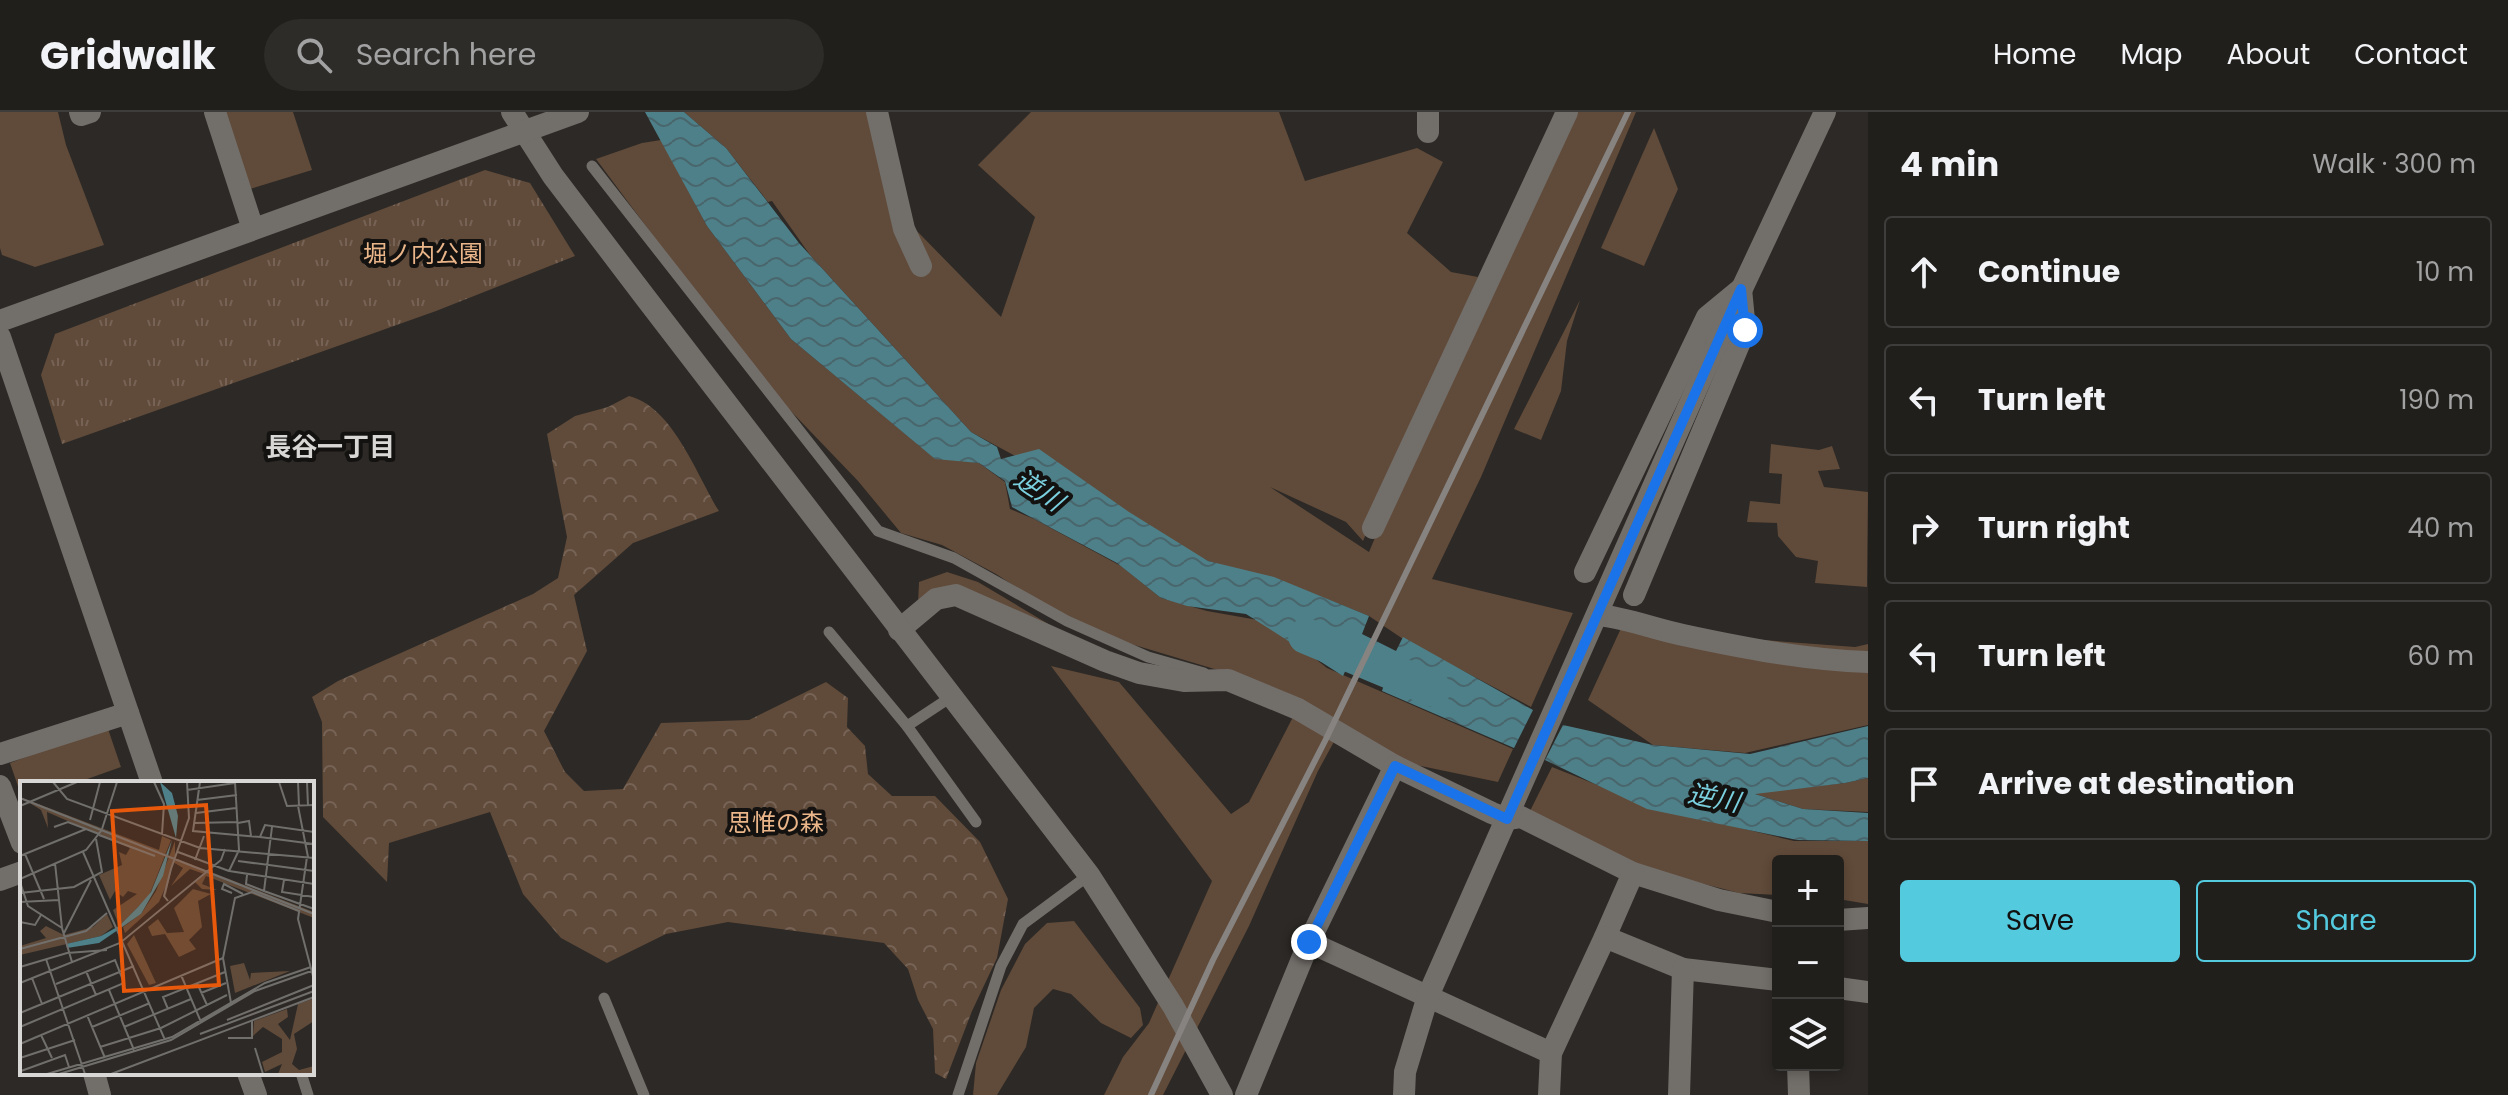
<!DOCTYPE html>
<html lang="en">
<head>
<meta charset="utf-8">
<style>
  body { margin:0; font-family:Poppins,"Noto Sans JP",sans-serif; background:#2d2c29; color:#f1f3f6 }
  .controls { position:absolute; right:24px; bottom:24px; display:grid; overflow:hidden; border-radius:8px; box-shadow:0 4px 12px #0003 }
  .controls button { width:72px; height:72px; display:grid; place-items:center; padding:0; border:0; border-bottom:2px solid #3e3d3b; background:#211f1c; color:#f1f3f6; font:40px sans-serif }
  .stop { position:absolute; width:24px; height:24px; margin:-18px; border:6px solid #1a73e8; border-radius:50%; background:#fff }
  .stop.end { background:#1a73e8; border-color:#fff; box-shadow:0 2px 8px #0008 }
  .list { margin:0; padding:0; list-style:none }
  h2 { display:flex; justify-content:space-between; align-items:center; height:104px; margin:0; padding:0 32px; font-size:34px }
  h2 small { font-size:26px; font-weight:400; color:#a2a2a3 }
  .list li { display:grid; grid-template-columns:52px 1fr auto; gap:24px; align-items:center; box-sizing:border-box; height:112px; margin:0 16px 16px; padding:0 16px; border:2px solid #3e3d3b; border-radius:8px }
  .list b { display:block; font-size:30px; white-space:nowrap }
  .list em { font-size:26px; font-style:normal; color:#a2a2a3 }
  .actions { display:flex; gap:16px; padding:24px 32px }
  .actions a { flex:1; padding:18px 0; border:2px solid #54cade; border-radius:8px; text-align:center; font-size:28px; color:#54cade }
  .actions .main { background:#54cade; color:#111 }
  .icon { flex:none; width:44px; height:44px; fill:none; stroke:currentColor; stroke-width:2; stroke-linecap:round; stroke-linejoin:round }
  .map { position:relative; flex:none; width:1868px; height:983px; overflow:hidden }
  header { display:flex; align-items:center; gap:48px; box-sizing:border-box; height:112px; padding:0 40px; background:#211f1c; border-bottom:2px solid #3e3d3b }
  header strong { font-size:38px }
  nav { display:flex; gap:44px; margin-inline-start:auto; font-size:28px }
  .search { width:560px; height:72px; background:#2d2c29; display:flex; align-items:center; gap:20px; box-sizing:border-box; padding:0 28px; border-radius:44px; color:#a2a2a3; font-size:30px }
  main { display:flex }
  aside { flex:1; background:#211f1c }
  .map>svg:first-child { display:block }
  .grass { fill:#604a39 }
  .forest { fill:url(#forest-crowns) }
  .park { fill:url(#park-tufts) }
  .water { fill:url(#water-waves) }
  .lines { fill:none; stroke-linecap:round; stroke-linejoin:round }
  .river { stroke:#4e8089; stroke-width:36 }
  .service { stroke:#726e6a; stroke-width:11 }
  .minor { stroke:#726e6a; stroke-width:22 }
  .tertiary { stroke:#726e6a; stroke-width:22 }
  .rail { stroke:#868381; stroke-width:6 }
  .route { stroke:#1a73e8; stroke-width:10 }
  .labels { text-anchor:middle; stroke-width:8; stroke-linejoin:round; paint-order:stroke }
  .park-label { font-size:24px; fill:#eab589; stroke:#131210 }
  .neighbourhood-label { font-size:26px; font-weight:bold; fill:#d9d7d5; stroke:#131210 }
  .water-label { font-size:26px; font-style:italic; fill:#7bd0df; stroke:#131210 }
  .inset-road { fill:none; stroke:#716f6c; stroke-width:2 }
  .view { fill:#e8590c; fill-opacity:0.15; stroke:#e8590c; stroke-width:4 }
  .inset-edge { fill:none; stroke:#d9d7d5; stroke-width:4 }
</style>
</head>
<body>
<header>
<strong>Gridwalk</strong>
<div class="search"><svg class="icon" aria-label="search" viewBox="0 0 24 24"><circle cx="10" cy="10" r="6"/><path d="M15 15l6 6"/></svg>Search here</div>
<nav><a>Home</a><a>Map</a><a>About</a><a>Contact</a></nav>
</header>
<main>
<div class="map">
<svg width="1868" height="983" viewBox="0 0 1868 983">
  <defs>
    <pattern id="forest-crowns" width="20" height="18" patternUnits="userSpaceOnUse" patternTransform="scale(2)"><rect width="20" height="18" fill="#604a39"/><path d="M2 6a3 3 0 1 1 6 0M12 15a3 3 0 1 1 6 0" fill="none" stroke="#766355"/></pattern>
    <pattern id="park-tufts" width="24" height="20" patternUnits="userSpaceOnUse" patternTransform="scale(2)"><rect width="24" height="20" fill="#604a39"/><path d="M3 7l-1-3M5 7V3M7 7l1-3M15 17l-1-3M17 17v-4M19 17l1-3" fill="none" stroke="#766355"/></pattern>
    <pattern id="water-waves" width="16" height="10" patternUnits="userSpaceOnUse" patternTransform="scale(2)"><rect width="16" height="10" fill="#4e8089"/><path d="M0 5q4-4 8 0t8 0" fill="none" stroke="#49666c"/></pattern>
  </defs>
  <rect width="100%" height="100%" fill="#2c2926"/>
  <!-- grass -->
  <g class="grass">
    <polygon points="0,0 58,0 66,33 104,133 35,155 2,143 0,136"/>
    <polygon points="224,0 293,0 312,58 250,77"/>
    <polygon points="684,0 884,0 915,117 1001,205 1035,105 978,53 1031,0 1279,0 1305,69 1417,36 1443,50 1407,121 1451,160 1478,165 1363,429 1346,410 1270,375 1369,440 1400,366 1574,0 1636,0 1481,365 1432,467 1573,501 1531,595 1403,527 1369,504 1287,471 1208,449 971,320 810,143 772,89 768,90 726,36"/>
    <polygon points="1654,16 1678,77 1644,154 1601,136"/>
    <polygon points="661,28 707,114 791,227 933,345 979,351 1005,370 1010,397 1034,407 1121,454 1161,486 1207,499 1269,510 1327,556 1513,637 1498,670 1416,653 1342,615 1318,659 1249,814 1163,983 1104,983 1123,945 1149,911 1212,769 1051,554 1119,570 1231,702 1249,690 1294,603 1221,559 1078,516 996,462 942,433 901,421 858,369 759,266 596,47 642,31"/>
    <polygon points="1580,188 1567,229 1561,279 1541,328 1514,317"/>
    <polygon points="1771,332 1819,338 1832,334 1840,357 1818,359 1824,375 1868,380 1867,475 1815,471 1818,449 1796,445 1778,424 1777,411 1747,410 1750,389 1780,392 1782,362 1769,361"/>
    <polygon points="947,460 978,470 1082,532 984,486 918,492 919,470"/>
    <polygon points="1628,501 1737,526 1855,535 1868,532 1868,613 1745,641 1653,633 1588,588"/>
    <polygon points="107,614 121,655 76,671 22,671 22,686 10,651"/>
    <polygon points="1552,655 1653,695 1794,729 1868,729 1868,792 1838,787 1838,749 1778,749 1778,783 1739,781 1642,756 1530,699"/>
    <polygon points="1868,666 1868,700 1803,697 1752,681 1845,671"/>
    <polygon points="1074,809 1140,896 1143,913 1131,926 1101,911 1071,882 1053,877 1034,896 1026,935 997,983 973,983 976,951 1001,878 1025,832 1047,811"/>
  </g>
  <!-- forest -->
  <path class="forest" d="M629,284C673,295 696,362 719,399L633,431L574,483L587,539L544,619L565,660L584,679L623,677L661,611L749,608L826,570L848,586L847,615L865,634L868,662L892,684H935L980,730L1008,787L997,846L972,899L946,967L935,961L933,917L918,888L908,857L884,831L728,810L666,822L607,851L561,826L523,782L490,700L389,731L387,770L323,705L322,610L312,585L338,569L533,482L558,466L567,425L547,322L575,304L608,295Z"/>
  <!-- park -->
  <polygon class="park" points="485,58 530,71 575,144 436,199 62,332 41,263 55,222"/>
  <!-- water -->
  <g class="water">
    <polygon points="645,0 684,0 726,36 799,131 971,320 997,335 1001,347 1039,337 1129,400 1208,449 1274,465 1369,504 1362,522 1396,539 1403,525 1533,598 1514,636 1382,579 1390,554 1356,536 1343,564 1246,502 1187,494 1161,486 1117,451 1012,395 1005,369 979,351 935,347 791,227 707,114"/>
    <polygon points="1563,613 1653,633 1750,642 1868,614 1868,666 1845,671 1755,682 1803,697 1868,701 1868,729 1797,728 1647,697 1545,648"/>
  </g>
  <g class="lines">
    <!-- river -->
    <polyline class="river" points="1306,524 1433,577"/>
    <!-- service -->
    <g class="service">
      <polyline points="592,54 878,419 954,446 1067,509 1148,545 1204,561"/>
      <polyline points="829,520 907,614 976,710"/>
      <polyline points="907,614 951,585"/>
      <polyline points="604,886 644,983"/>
      <polyline points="301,961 308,983"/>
      <polyline points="958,983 1001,854 1023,812 1089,763"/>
    </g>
    <!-- minor -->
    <g class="minor">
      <polyline points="80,0 81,3 90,0"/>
      <polyline points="215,0 253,117"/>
      <polyline points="877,0 904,117 921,154"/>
      <polyline points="1428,0 1428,20"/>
      <polyline points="1373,416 1567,0"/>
      <polyline points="1585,460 1707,205 1741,177 1745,218 1634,483"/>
      <path d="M1598,503C1627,506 1654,517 1683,523C1743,536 1806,548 1868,550"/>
      <polyline points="899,518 936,487 956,483 1105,549 1139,561 1184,569 1228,568 1298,597 1395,654 1492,701 1507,707 1521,705 1633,761 1719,788 1778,800"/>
      <polyline points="0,642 128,601"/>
      <polyline points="0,674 22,731"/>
      <polyline points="0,768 22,760"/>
      <polyline points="1838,808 1868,806"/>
      <polyline points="1605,825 1633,761"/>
      <polyline points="1309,830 1551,941"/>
      <polyline points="1838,876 1868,880"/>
      <polyline points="1798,953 1799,983"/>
      <polyline points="94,961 100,983"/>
      <polyline points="1246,983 1309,830 1395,654"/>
      <polyline points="1549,983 1551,941 1605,825 1683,857 1778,868"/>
      <polyline points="1679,983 1683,857"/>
    </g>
    <!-- tertiary -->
    <g class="tertiary">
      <polyline points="512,0 553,64 645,185 1089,763 1173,894 1222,983"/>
      <polyline points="0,209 578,0"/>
      <polyline points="0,225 152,671"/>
      <polyline points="248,961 256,983"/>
      <polyline points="1404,983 1405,960 1428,884 1722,219 1825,0"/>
    </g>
    <!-- rail -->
    <polyline class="rail" points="1151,983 1213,848 1325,629 1628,0"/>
  </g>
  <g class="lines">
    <!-- route -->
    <polyline class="route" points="1309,830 1395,654 1507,707 1741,177 1745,218"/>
  </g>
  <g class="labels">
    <!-- park labels -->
    <g class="park-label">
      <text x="423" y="150">堀ノ内公園</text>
      <text x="776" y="719">思惟の森</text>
    </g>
    <!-- neighbourhood labels -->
    <g class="neighbourhood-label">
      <text x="330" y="344">長谷一丁目</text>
    </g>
    <!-- water labels -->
    <g class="water-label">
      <text transform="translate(1039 378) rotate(34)" y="9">逆川</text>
      <text transform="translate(1714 686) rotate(11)" y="9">逆川</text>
    </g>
  </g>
  <!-- overview -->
  <g transform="translate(20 669)">
    <rect width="294" height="294" fill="#2c2926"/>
    <path d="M0,16L139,69L142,55L151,59L129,115L99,145L93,129L117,113L108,110L103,116L95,110L90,119L79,94L102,84L99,71L106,74L110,67L27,31L28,47L21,29ZM155,60V77L294,131V137L186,95L182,103L197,109L182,108L175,101L184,93L170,88L151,105L163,87L153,81L145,118L146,105L139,121L105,152L103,146L121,133L136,110ZM87,133L93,146L81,155L0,174V165L26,157L20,150L26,145L44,154L73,146ZM224,182L230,199L231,192L270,190L215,212L210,185Z" fill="#604a39"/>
    <path d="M173,108L191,113L178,120L182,146L169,159L176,168L159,176L145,153L132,155L128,146L138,138L147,152L164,151L154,127ZM292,218L294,240L274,253L277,268L272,283L279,289L294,285V293H258L262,283L245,291L242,281L262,271V258L243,246L233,255L234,240L267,228L268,236L258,243L270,259L278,223Z" fill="#604a39"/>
    <path d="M114,154L136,202L129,204L107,163Z" fill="#604a39"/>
    <path d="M140,1L152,12L158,35L161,1L156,57ZM152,59L143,95L121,133L79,162L47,167L46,163L81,155L99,145L118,126L131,111Z" fill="#4e8089"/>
    <path class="inset-road" d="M33,1L47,18L180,67L294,77M134,1L144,23L142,53M180,1L173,50L240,56L245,44L294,51M215,1L219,69L209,90L294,103M259,1L267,25L294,24M278,1L279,25M287,1L288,25M167,9L215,2M0,17L294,133M177,19L217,14M0,25L57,1M278,25L288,76M176,32L216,27M70,39L80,1M175,42L218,41M218,42L229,40L231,55M34,46L48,41L79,53M252,46L244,110L294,128M82,48L97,1M79,54L135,75M240,56L294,63M63,71L145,259M158,71L209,90M5,73L24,118M0,75L66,48M287,76L278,138L294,199M175,79L184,55M218,80L294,90M35,82L42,147L52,181M227,94L226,103L244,110M0,98L66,69L81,50M264,99L262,111L294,116M0,101L8,125L42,147M0,112L54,106L82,91L76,58M212,112L202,108L204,103L223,113M148,120L144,115L151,88L169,37L167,1M0,121L39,119M0,141L15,144L21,134M44,152L71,99M0,168L66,150L87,132M26,178L65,293M0,186L47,172L87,169M66,190L76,214M161,194L181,241M12,197L22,223M0,202L100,162L201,79L205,68M177,202L187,224M89,209L114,269M181,212L206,202M211,222L203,177L215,117L232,111L279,130M148,228L143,216L205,191M0,232L114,185M67,234L85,277M207,239L294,204M0,246L104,202L95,179L36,203M72,246L130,222M104,246L171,218M180,253L294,210M21,254L32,277M208,257H232V240M0,263L203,177M80,266L141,247L207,214M235,267L243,293M0,277L55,259M1,290L45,274L49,286M27,293L152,256L245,202L291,186M39,293L151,259L235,210L294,189M91,293L294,216"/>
    <path class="view" d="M186,24L199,204L104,210L92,30Z"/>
    <rect width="294" height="294" class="inset-edge"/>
  </g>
</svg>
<div class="controls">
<button>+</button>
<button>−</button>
<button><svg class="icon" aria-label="layers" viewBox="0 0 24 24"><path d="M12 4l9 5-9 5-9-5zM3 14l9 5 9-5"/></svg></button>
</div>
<div class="stop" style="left:1745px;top:218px"></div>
<div class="stop end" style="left:1309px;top:830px"></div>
</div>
<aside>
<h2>4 min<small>Walk · 300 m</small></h2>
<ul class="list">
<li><svg class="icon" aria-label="ahead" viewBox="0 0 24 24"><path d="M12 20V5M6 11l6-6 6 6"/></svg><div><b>Continue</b></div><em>10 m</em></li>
<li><svg class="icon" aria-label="left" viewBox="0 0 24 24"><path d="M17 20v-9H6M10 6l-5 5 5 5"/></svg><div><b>Turn left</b></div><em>190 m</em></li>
<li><svg class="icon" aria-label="right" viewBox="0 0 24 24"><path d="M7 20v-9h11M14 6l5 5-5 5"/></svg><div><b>Turn right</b></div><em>40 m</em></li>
<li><svg class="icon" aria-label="left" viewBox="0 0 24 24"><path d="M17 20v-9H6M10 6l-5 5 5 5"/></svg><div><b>Turn left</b></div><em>60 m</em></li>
<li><svg class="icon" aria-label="arrive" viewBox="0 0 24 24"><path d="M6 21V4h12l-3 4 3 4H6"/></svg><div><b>Arrive at destination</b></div></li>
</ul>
<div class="actions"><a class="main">Save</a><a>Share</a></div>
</aside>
</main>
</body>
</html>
